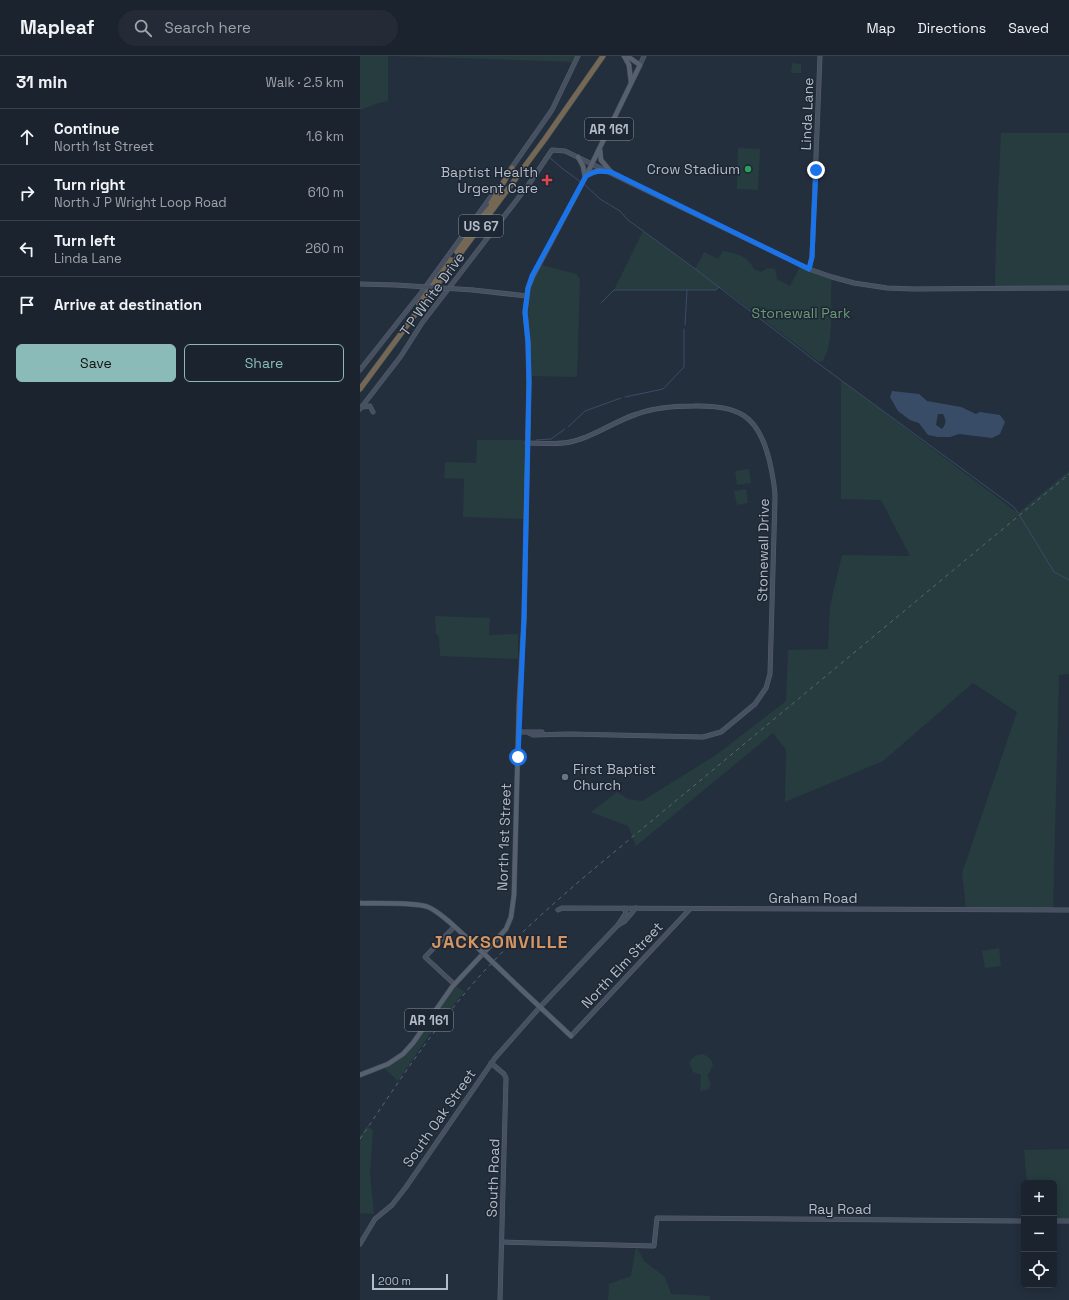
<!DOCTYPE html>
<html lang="en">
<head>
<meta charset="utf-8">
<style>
  body { margin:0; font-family:"Space Grotesk",sans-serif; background:#242b36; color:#f1f3f6 }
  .controls { position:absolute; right:12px; bottom:12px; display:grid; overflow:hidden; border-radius:6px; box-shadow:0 2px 10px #0003 }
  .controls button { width:36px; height:36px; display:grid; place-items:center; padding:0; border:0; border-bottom:1px solid #39404a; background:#1b232e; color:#f1f3f6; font:20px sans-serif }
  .scale { position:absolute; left:12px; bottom:10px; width:76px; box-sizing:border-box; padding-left:4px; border:2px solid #b4bcc9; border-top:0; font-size:11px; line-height:14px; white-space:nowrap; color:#b4bcc9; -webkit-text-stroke:3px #1d2633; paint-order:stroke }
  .stop { position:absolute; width:12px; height:12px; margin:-9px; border:3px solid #1a73e8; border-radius:50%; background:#fff }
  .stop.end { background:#1a73e8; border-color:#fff; box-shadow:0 1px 4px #0008 }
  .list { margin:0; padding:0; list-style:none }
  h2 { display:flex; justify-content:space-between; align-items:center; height:52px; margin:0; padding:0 16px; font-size:17px }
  h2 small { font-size:13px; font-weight:400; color:#a0a4aa }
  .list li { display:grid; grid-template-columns:26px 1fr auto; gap:12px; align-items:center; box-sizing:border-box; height:56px; padding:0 16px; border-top:1px solid #39404a }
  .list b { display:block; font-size:15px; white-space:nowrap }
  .list p { margin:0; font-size:13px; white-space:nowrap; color:#a0a4aa }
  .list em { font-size:13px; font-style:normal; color:#a0a4aa }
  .actions { display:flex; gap:8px; padding:12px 16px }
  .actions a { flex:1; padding:9px 0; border:1px solid #8bbbb9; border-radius:6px; text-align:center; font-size:14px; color:#8bbbb9 }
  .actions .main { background:#8bbbb9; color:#111 }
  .icon { flex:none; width:22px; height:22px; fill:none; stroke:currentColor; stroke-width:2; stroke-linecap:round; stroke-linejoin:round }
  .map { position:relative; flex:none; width:709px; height:1244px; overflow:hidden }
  header { display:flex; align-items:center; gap:24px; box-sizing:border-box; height:56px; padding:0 20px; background:#1b232e; border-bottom:1px solid #39404a }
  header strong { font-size:19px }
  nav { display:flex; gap:22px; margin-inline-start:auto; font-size:14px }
  .search { width:280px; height:36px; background:#242b36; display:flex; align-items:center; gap:10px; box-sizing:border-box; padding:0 14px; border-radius:22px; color:#a0a4aa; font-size:15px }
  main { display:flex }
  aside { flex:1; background:#1b232e }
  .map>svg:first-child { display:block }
  .green { fill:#263c3f }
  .water { fill:#394c67; fill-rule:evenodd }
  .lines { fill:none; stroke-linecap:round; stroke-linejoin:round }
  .stream { stroke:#394c67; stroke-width:1 }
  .secondary-casing { stroke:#565f6c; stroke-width:5 }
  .primary-casing { stroke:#414a57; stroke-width:5.5 }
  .highway-casing { stroke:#434c59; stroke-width:6 }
  .secondary { stroke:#465061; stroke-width:4 }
  .primary { stroke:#56606e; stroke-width:4.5 }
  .highway { stroke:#746855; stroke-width:5 }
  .rail { stroke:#5a6575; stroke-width:1; stroke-dasharray:4 4; stroke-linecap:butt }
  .secondary-bridge-casing { stroke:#565f6c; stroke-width:5; stroke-linecap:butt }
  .primary-bridge-casing { stroke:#414a57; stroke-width:5.5; stroke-linecap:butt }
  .secondary-bridge { stroke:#465061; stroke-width:4 }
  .primary-bridge { stroke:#56606e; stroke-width:4.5 }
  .route { stroke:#1a73e8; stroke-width:5 }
  .leisure-dot { fill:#2e9e5b; stroke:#1d2633; stroke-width:1.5 }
  .health-dot { fill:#e0444e; stroke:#1d2633; stroke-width:1.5 }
  .worship-dot { fill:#6b7280; stroke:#1d2633; stroke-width:1.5 }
  .labels { text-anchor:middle; stroke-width:3; stroke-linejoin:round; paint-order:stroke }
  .shield { fill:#1d2633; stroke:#878f9c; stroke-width:1 }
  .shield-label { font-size:13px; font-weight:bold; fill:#b4bcc9 }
  .street-label { font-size:14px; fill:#b4bcc9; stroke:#1d2633 }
  .poi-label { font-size:14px; fill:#b4bcc9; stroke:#1d2633; text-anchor:end }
  .park-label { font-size:14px; fill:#6b9a76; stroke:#1d2633 }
  .district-label { font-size:18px; font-weight:bold; letter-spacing:1px; fill:#d59563; stroke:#1d2633 }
</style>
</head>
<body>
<header>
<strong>Mapleaf</strong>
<div class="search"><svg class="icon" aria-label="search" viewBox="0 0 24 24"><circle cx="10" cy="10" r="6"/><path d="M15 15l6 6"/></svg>Search here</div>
<nav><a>Map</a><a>Directions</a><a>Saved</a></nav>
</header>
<main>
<aside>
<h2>31 min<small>Walk · 2.5 km</small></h2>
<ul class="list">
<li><svg class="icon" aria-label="ahead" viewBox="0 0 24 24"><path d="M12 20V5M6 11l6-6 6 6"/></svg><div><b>Continue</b><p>North 1st Street</p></div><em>1.6 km</em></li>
<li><svg class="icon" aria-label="right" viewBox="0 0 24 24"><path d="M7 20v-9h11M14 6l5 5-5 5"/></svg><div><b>Turn right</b><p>North J P Wright Loop Road</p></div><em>610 m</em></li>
<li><svg class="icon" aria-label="left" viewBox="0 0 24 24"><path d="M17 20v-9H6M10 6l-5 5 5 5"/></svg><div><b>Turn left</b><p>Linda Lane</p></div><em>260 m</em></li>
<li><svg class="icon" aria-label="arrive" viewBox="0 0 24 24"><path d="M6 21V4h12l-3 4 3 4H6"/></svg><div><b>Arrive at destination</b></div></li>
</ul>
<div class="actions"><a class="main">Save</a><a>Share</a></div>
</aside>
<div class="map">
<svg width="709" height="1244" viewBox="0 0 709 1244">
  <rect width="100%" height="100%" fill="#242f3e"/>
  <!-- green -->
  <g class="green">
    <polygon points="0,0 28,0 28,45 19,47 0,54"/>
    <polygon points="33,0 218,0 215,6"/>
    <polygon points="432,7 441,8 441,17 431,17"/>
    <polygon points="641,77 709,77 709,232 635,233 636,182"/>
    <polygon points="378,92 400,93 398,134 377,133"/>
    <path d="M283,175L335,213L344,196L358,203L363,195C376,197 388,200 394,213L401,216L408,212L415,213L417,223L430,230L441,209L472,221C469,246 476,286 462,306L458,305L360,231L356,234H254Z"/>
    <polygon points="179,208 216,218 220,223 217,321 169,320 165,267 168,232"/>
    <polygon points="481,324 658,457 709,415 709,618 699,619 693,854 606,854 602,817 657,656 613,627 523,705 425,746 426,694 413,677 276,790 268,770 231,756 257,736 268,743 282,745 356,699 426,645 428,594 468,593 470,550 482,499 550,500 521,444 481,443"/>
    <polygon points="117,384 167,384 165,463 103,461 104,423 84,422 85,406 116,407"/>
    <polygon points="389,413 391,427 377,429 375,415"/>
    <polygon points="386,433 388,447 377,449 374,435"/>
    <polygon points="75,560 130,562 129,579 158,578 158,603 80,600 79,580 76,578"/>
    <polygon points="639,892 641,910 625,912 622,895"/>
    <polygon points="94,928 104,936 67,982 38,1025 22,1010 43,998"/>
    <path d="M342,998C348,1000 352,1003 353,1009L349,1018H347L351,1029L349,1030L350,1033L340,1035L341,1019L333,1016L329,1007C333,1001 335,999 342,998Z"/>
    <polygon points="7,1070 13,1074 10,1118 14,1158 0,1157 0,1080"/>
    <polygon points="709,1093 709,1165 694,1165 694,1127 667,1127 664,1094"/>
    <polygon points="276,1190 284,1205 305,1221 311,1238 350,1240 350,1244 248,1244 249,1228 271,1220"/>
  </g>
  <!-- water -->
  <path class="water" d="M532,335L559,338L567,345L601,351L616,358L620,356L640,359L645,366L640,378L632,382L599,378L590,381H578L568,379L559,367L550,364L538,355L530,341ZM578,358H583C586,364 587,367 582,373L576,369Z"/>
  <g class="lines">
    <!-- stream -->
    <g class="stream">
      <polyline points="189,101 203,113 221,126"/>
      <polyline points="224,128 240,143 260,155 268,164 334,212 463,311 654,451 658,457"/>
      <polyline points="241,247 254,234 356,234 359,231"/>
      <polyline points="325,269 327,234"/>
      <polyline points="265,341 303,333 324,311 324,273"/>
      <polyline points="208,371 225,355 261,342"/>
      <polyline points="176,384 191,383 205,373"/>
      <polyline points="660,460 694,516 709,524"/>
    </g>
    <!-- secondary casing -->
    <g class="secondary-casing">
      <g id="secondary">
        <polyline points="280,9 284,0"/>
        <polyline points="150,114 192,54 218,0"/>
        <polyline points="449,213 452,201 460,0"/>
        <polyline points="0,228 36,229"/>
        <polyline points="113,234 167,240"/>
        <polyline points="0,314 61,237 138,131"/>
        <polyline points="2,351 10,350 13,356"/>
        <polyline points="0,353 41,300 62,267 169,128 192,94 205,95 449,213 472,221 494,227 527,232 554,233 709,232"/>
        <path d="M167,387C181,387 196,389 210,386C233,382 254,365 277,358C296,351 315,350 334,350C378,349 398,359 409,403C412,416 415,429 415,442L410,618L406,632L395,648L361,676L343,681L209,678L173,679L169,677"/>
        <polyline points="159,676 182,676"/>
        <polyline points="198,854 202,852 709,854"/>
        <polyline points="258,869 266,857 264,852"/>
        <polyline points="94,871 65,901 94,928"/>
        <polyline points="211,980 330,853"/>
        <polyline points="131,1007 144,1018 146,1022 140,1244"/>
        <polyline points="694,1165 709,1165"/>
        <polyline points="142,1186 294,1190 297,1162 664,1165"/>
        <polyline points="0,1188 15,1163 32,1149 46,1131 135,1002 180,951 237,891 258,869 265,865 276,852"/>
      </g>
    </g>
    <!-- primary casing -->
    <g class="primary-casing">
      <g id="primary">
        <polyline points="264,0 269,9 271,26"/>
        <polyline points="240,94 241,104 251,116"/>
        <polyline points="218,101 223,110 225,121"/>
        <polyline points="226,120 238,114 251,116"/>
        <path d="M0,847C16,848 55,846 68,851C83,857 107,883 120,894"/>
        <polyline points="165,937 211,980"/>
        <polyline points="0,1019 28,1008 43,998 53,987 92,931 146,873 151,861 154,839 159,649 164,563 169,326 168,286 165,256 168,232 173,220 225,122 280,9 267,0"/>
      </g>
    </g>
    <!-- highway casing -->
    <g class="highway-casing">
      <g id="highway">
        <polyline points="131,147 152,112"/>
        <polyline points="97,196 122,161 138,142"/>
        <polyline points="59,248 91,204"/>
        <polyline points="0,333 185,83 243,0"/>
      </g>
    </g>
    <!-- secondary -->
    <use href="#secondary" class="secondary"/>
    <!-- primary -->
    <use href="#primary" class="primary"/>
    <!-- highway -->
    <use href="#highway" class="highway"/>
    <!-- rail -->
    <path class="rail" d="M0,1083C37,1028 73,973 117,923C149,887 186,854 223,822L709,418"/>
    <!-- secondary-bridge casing -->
    <g class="secondary-bridge-casing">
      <polyline id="secondary-bridge" points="36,229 113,234"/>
    </g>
    <!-- primary-bridge casing -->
    <g class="primary-bridge-casing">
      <polyline id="primary-bridge" points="120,894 165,937"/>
    </g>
    <!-- secondary-bridge -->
    <use href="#secondary-bridge" class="secondary-bridge"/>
    <!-- primary-bridge -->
    <use href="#primary-bridge" class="primary-bridge"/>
  </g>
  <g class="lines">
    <!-- route -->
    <path class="route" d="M158,701L164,563L169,327L168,286L165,256L168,232L172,220L226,120C235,114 241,115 251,116L449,213L452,201L456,114"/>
  </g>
  <!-- markers -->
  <circle class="leisure-dot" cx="388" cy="113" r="4"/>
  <path class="health-dot" d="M185 118h4v4h4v4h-4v4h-4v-4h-4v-4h4z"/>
  <circle class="worship-dot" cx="205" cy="721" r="4"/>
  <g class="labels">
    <!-- shield labels -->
    <g class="shield">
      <rect x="225" y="62" width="48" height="22" rx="3"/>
      <rect x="99" y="159" width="44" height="22" rx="3"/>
      <rect x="45" y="953" width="48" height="22" rx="3"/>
    </g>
    <g class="shield-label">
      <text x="249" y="78">AR 161</text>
      <text x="121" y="175">US 67</text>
      <text x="69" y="969">AR 161</text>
    </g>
    <!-- street labels -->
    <g class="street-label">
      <text transform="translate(447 58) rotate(-88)" y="5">Linda Lane</text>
      <text transform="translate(72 238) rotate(-54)" y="5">T P White Drive</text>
      <text transform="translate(403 494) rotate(-89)" y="5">Stonewall Drive</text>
      <text transform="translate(144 781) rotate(-88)" y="5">North 1st Street</text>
      <text x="453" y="847">Graham Road</text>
      <text transform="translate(262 909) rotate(-47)" y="5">North Elm Street</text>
      <text transform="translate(79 1062) rotate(-55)" y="5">South Oak Street</text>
      <text transform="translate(133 1122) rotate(-88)" y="5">South Road</text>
      <text x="480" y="1158">Ray Road</text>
    </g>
    <!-- poi labels -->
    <g class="poi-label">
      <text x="380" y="118">Crow Stadium</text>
      <text x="178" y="121">Baptist Health<tspan x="178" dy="16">Urgent Care</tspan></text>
      <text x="213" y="718" text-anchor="start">First Baptist<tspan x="213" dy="16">Church</tspan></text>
    </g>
    <!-- park labels -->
    <g class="park-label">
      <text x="441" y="262">Stonewall Park</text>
    </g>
    <!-- district labels -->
    <g class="district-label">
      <text x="140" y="892">JACKSONVILLE</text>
    </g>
  </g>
</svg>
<div class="controls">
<button>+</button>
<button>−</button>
<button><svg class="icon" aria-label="locate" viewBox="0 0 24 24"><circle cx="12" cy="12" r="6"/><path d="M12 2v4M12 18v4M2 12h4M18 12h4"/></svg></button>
</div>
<div class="scale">200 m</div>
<div class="stop" style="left:158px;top:701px"></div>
<div class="stop end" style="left:456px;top:114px"></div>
</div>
</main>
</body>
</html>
